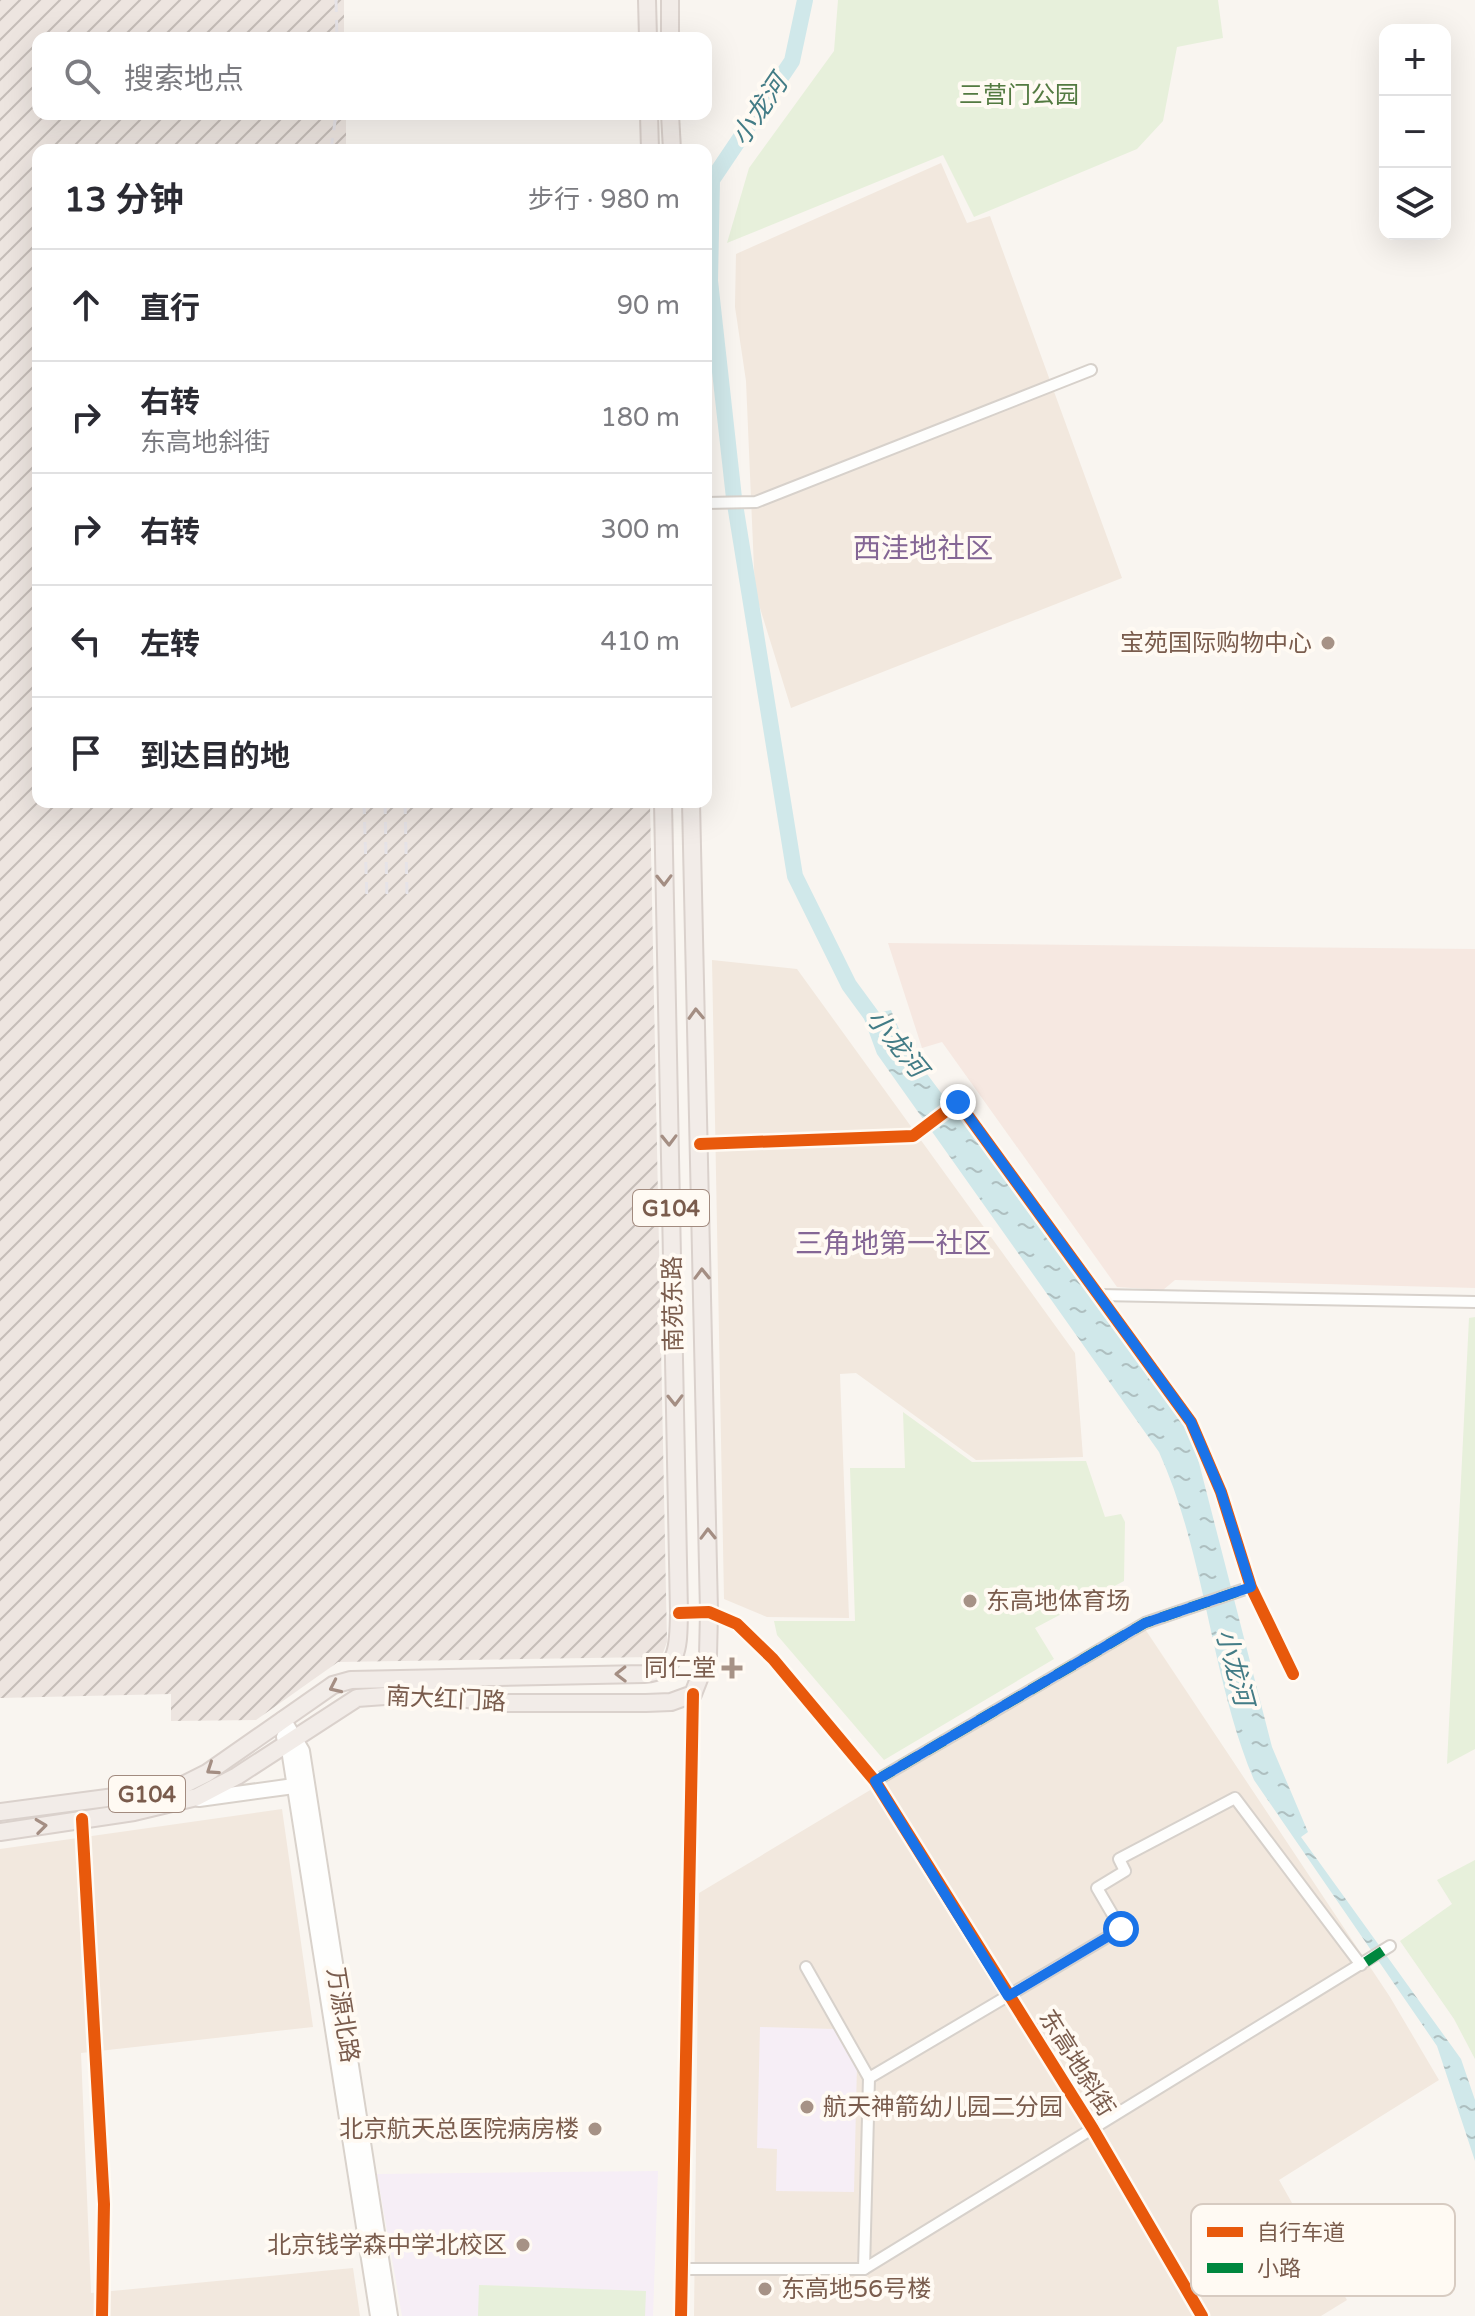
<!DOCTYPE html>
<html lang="zh">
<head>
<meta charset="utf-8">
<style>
  body { margin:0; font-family:"Varela Round","Noto Sans SC",sans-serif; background:#f7f7f7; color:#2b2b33 }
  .controls { position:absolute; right:24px; top:24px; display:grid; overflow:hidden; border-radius:16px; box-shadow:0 8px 32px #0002 }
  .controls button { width:72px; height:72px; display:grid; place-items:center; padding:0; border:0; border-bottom:2px solid #e1e1e2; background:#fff; color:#2b2b33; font:40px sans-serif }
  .stop { position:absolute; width:24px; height:24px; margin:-18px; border:6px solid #1a73e8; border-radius:50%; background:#fff }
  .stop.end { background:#1a73e8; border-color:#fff; box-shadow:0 2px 8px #0008 }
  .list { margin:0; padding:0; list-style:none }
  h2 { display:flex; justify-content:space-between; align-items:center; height:104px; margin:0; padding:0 32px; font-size:34px }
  h2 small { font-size:26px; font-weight:400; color:#7c7c81 }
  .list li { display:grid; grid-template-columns:52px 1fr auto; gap:24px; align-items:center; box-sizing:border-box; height:112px; padding:0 32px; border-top:2px solid #e1e1e2 }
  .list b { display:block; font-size:30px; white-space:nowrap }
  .list p { margin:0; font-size:26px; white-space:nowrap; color:#7c7c81 }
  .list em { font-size:26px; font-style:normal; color:#7c7c81 }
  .icon { flex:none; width:44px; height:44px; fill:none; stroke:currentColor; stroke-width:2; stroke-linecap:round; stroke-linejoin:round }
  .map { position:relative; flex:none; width:1475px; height:2316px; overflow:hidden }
  .search { position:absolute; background:#fff; box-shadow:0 8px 32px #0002; left:32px; top:32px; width:680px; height:88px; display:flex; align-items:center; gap:20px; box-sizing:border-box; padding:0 28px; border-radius:16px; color:#7c7c81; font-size:30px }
  .panel { position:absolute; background:#fff; box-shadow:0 8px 32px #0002; left:32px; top:144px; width:680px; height:664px; border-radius:16px }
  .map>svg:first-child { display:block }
  .residential { fill:#f2e8de }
  .commercial { fill:#f6e8e1 }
  .industrial { fill:url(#industrial-furrows) }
  .education { fill:#f6eef6 }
  .park { fill:#e7f0db }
  .water { fill:url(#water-ripples) }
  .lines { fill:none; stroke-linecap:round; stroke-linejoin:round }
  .river { stroke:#d0e8ea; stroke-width:16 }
  .minor-casing { stroke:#d7d1cb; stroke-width:14 }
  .secondary-casing { stroke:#d9d2cb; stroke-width:18 }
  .trunk-casing { stroke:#dad1cc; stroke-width:20 }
  .minor { stroke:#fefefd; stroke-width:10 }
  .secondary { stroke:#fefefd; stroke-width:14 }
  .trunk { stroke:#f2ece8; stroke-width:16 }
  .rail { stroke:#e6e3e7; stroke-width:3; stroke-dasharray:12 8; stroke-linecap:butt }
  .quiet { stroke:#00873e; stroke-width:10; stroke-dasharray:20 10; stroke-linecap:butt }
  .cycleway-casing { stroke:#fffaf3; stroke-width:17 }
  .cycleway { stroke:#e8590c; stroke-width:12 }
  .oneway { stroke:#a48e83 }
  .route { stroke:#1a73e8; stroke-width:10 }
  .poi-dot { fill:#a69286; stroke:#fffaf3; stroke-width:3 }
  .labels { text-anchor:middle; stroke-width:8; stroke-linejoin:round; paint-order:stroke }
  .shield { fill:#fffaf3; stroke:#a28b7f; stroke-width:2 }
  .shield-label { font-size:22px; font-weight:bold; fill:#7a5c4d }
  .park-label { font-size:24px; fill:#537a41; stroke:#fffaf3 }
  .poi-label { font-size:24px; fill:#7a5c4d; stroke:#fffaf3; text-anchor:end }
  .street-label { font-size:24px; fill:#7a5c4d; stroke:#fffaf3 }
  .water-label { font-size:26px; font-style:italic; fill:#437c86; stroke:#fffaf3 }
  .quarter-label { font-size:28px; fill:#846695; stroke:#fffaf3 }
  .key { fill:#fffaf3; stroke:#d7cbc1; stroke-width:2 }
  .key-label { font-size:22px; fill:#7a5c4d }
</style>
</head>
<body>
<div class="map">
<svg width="1475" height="2316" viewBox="0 0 1475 2316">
  <defs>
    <pattern id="industrial-furrows" width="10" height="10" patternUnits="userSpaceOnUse" patternTransform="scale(2)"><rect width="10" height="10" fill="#ede5e0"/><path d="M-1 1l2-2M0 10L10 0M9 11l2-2" fill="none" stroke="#c5bdb8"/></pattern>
    <pattern id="water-ripples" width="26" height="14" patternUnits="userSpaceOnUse" patternTransform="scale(2)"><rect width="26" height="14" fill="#d0e8ea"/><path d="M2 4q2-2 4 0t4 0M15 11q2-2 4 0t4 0" fill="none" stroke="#aebfc0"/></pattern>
  </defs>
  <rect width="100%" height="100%" fill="#f9f5f0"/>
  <!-- residential -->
  <g class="residential">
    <polygon points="941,163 967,223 990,216 1122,578 791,708 755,592 746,381 735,307 736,254"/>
    <polygon points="712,960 797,969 1075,1353 1083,1457 976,1460 856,1373 840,1374 849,1618 767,1617 724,1599"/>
    <polygon points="1143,1626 1390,1997 1439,2080 1279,2180 1347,2300 1321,2316 694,2316 699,1893"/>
    <polygon points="282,1809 313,2027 81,2053 91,2293 353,2268 360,2316 0,2316 0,1849"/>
  </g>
  <!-- commercial -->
  <polygon class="commercial" points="888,943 1475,949 1475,1288 1175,1280 1163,1290 1117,1287 942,1042 922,1048"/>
  <!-- industrial -->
  <polygon class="industrial" points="0,0 344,0 344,38 38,38 38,114 346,114 346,150 38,150 38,802 650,802 667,1642 663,1653 653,1657 338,1662 256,1720 171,1721 171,1694 0,1698"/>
  <!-- education -->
  <g class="education">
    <polygon points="760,2027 835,2029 857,2065 854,2192 776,2191 777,2149 757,2148"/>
    <polygon points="658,2171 653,2316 402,2316 377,2174"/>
  </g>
  <!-- park -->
  <g class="park">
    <polygon points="838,0 1218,0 1223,38 1177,47 1163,121 1137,149 974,217 943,155 727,243 749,168 834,51"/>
    <polygon points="1475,1317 1475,1749 1447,1764 1469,1318"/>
    <polygon points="903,1412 972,1462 1086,1461 1105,1517 1121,1514 1125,1522 1124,1581 1035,1628 1054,1659 884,1760 777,1635 774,1621 855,1621 850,1468 905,1468"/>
    <polygon points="1475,1860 1475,2059 1454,2019 1400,1941 1452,1904 1437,1880"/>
    <polygon points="479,2285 646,2291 645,2316 478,2316"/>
  </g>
  <!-- water -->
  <path class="water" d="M891,1010L906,1046L1189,1424L1272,1747L1308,1832L1301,1837L1461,2059L1475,2100V2161L1437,2046L1254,1780C1210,1675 1206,1556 1159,1452L877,1054L863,1016Z"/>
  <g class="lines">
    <!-- river -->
    <polyline class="river" points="805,0 792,61 712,180 710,281 734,498 795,876 849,985 882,1030"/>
    <!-- minor casing -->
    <g class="minor-casing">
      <g id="minor">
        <polyline points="706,503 756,502 1091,370"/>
        <polyline points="700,1144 913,1136 958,1102 1191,1422 1221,1492 1251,1587 1293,1674"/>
        <polyline points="1099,1295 1475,1302"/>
        <polyline points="679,1613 709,1612 737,1624 773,1659 875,1781 1093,2129 1202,2316"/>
        <polyline points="875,1781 1145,1623 1251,1587"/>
        <polyline points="82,1819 104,2204 102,2316"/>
        <polyline points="806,1967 869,2078 864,2269"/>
        <polyline points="869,2078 1121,1929 1097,1888 1125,1871 1119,1859 1235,1798 1361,1965"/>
        <polyline points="682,2269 864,2269 1390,1946"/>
        <polyline points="681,2316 693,1694"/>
      </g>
    </g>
    <!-- secondary casing -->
    <g class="secondary-casing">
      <g id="secondary">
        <polyline points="283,1719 302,1751 390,2316"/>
        <polyline points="284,1737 288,1743 378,2316"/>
        <polyline points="199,1799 294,1786"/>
      </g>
    </g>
    <!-- trunk casing -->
    <g class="trunk-casing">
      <g id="trunk">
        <polyline points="647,0 648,38"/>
        <polyline points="670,0 670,38"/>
        <polyline points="649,114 650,150"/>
        <polyline points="670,114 672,150"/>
        <path d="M0,1812L175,1789L207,1773L333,1685L351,1680L644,1674C681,1671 678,1643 679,1613L663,802"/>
        <polyline points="0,1832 134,1812 197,1797 237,1776 357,1698 426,1693 496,1703 646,1703 671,1702 693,1694 708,1656 709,1612 691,802"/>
      </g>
    </g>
    <!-- minor -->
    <use href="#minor" class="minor"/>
    <!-- secondary -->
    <use href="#secondary" class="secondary"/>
    <!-- trunk -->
    <use href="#trunk" class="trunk"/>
    <!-- rail -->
    <g class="rail">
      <polyline points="336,0 337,38"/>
      <polyline points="331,150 336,114"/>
      <polyline points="364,802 367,902"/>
      <polyline points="385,802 387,900"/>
      <polyline points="405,802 407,894"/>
    </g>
    <!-- quiet -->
    <g class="quiet">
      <polyline points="875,1781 1145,1623 1251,1587"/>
      <polyline points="1366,1962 1390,1946"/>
    </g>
    <!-- cycleway casing -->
    <g class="cycleway-casing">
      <g id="cycleway">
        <polyline points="700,1144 913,1136 958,1102 1191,1422 1221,1492 1251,1587 1293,1674"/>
        <polyline points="679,1613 709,1612 737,1624 773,1659 875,1781 1093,2129 1202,2316"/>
        <polyline points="82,1819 104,2204 102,2316"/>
        <polyline points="681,2316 693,1694"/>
      </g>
    </g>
    <!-- cycleway -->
    <use href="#cycleway" class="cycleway"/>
  </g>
  <!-- one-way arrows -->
  <defs><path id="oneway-chevron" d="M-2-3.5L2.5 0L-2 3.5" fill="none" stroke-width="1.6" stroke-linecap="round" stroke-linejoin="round" transform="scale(2)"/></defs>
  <g class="oneway">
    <use href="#oneway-chevron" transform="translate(664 880) rotate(89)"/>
    <use href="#oneway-chevron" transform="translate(696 1014) rotate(-92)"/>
    <use href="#oneway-chevron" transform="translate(669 1140) rotate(89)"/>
    <use href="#oneway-chevron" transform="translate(702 1274) rotate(-91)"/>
    <use href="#oneway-chevron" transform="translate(675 1400) rotate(89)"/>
    <use href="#oneway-chevron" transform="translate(708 1534) rotate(-91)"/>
    <use href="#oneway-chevron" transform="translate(621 1674) rotate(179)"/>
    <use href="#oneway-chevron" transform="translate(335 1687) rotate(155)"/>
    <use href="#oneway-chevron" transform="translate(212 1769) rotate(146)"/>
    <use href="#oneway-chevron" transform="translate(41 1826) rotate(-7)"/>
  </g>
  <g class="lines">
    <!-- route -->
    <polyline class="route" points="958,1102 1191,1422 1221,1492 1251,1587 1145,1623 875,1781 1008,1996 1121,1929"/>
  </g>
  <!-- markers -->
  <g class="poi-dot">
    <circle cx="1328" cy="643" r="8"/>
    <circle cx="970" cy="1601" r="8"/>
    <path d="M728 1656h8v8h8v8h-8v8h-8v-8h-8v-8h8z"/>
    <circle cx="807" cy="2107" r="8"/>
    <circle cx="595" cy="2129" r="8"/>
    <circle cx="523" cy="2245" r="8"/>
    <circle cx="765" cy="2289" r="8"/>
  </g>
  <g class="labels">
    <!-- shield labels -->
    <g class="shield">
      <rect x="633" y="1190" width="76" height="36" rx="6"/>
      <rect x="109" y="1776" width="76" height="36" rx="6"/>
    </g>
    <g class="shield-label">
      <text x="671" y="1216">G104</text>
      <text x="147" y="1802">G104</text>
    </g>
    <!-- park labels -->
    <g class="park-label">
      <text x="1019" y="103">三营门公园</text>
    </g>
    <!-- poi labels -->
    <g class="poi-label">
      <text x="1312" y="651">宝苑国际购物中心</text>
      <text x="986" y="1609" text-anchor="start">东高地体育场</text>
      <text x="716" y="1676">同仁堂</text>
      <text x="823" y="2115" text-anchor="start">航天神箭幼儿园二分园</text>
      <text x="579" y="2137">北京航天总医院病房楼</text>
      <text x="507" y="2253">北京钱学森中学北校区</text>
      <text x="781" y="2297" text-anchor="start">东高地56号楼</text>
    </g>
    <!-- street labels -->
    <g class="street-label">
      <text transform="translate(673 1304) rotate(-91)" y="8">南苑东路</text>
      <text transform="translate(446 1699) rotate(3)" y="8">南大红门路</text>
      <text transform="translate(343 2015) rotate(81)" y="8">万源北路</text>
      <text transform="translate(1077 2063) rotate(58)" y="8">东高地斜街</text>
    </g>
    <!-- water labels -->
    <g class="water-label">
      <text transform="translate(759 110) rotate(-56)" y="9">小龙河</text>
      <text transform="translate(897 1043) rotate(51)" y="9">小龙河</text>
      <text transform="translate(1235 1667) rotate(75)" y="9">小龙河</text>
    </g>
    <!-- quarter labels -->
    <g class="quarter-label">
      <text x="923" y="558">西洼地社区</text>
      <text x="893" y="1253">三角地第一社区</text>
    </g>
  </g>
  <!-- legend -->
  <rect x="1191" y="2204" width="264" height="92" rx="12" class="key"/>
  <rect x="1207" y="2227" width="36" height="10" fill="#e8590c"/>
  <rect x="1207" y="2263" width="36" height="10" fill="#00873e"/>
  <g class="key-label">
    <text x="1257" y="2240">自行车道</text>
    <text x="1257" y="2276">小路</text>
  </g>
</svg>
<div class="controls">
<button>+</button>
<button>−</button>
<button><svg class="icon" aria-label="layers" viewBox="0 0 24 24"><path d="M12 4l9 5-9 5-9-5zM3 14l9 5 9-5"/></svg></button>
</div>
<div class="stop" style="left:1121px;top:1929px"></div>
<div class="stop end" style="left:958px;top:1102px"></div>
<div class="search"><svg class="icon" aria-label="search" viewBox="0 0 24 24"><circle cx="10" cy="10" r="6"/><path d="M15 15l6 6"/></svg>搜索地点</div>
<section class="panel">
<h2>13 分钟<small>步行 · 980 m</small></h2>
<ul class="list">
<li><svg class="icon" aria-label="ahead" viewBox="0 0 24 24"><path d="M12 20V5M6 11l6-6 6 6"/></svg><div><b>直行</b></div><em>90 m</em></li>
<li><svg class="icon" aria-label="right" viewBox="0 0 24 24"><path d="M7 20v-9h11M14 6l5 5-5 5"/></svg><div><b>右转</b><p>东高地斜街</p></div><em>180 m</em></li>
<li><svg class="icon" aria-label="right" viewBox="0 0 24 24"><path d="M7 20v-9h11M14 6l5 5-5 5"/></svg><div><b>右转</b></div><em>300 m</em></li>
<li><svg class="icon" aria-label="left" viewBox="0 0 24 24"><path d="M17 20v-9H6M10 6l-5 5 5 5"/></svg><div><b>左转</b></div><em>410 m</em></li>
<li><svg class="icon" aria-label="arrive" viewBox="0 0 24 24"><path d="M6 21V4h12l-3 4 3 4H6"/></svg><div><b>到达目的地</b></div></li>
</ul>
</section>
</div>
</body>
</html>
